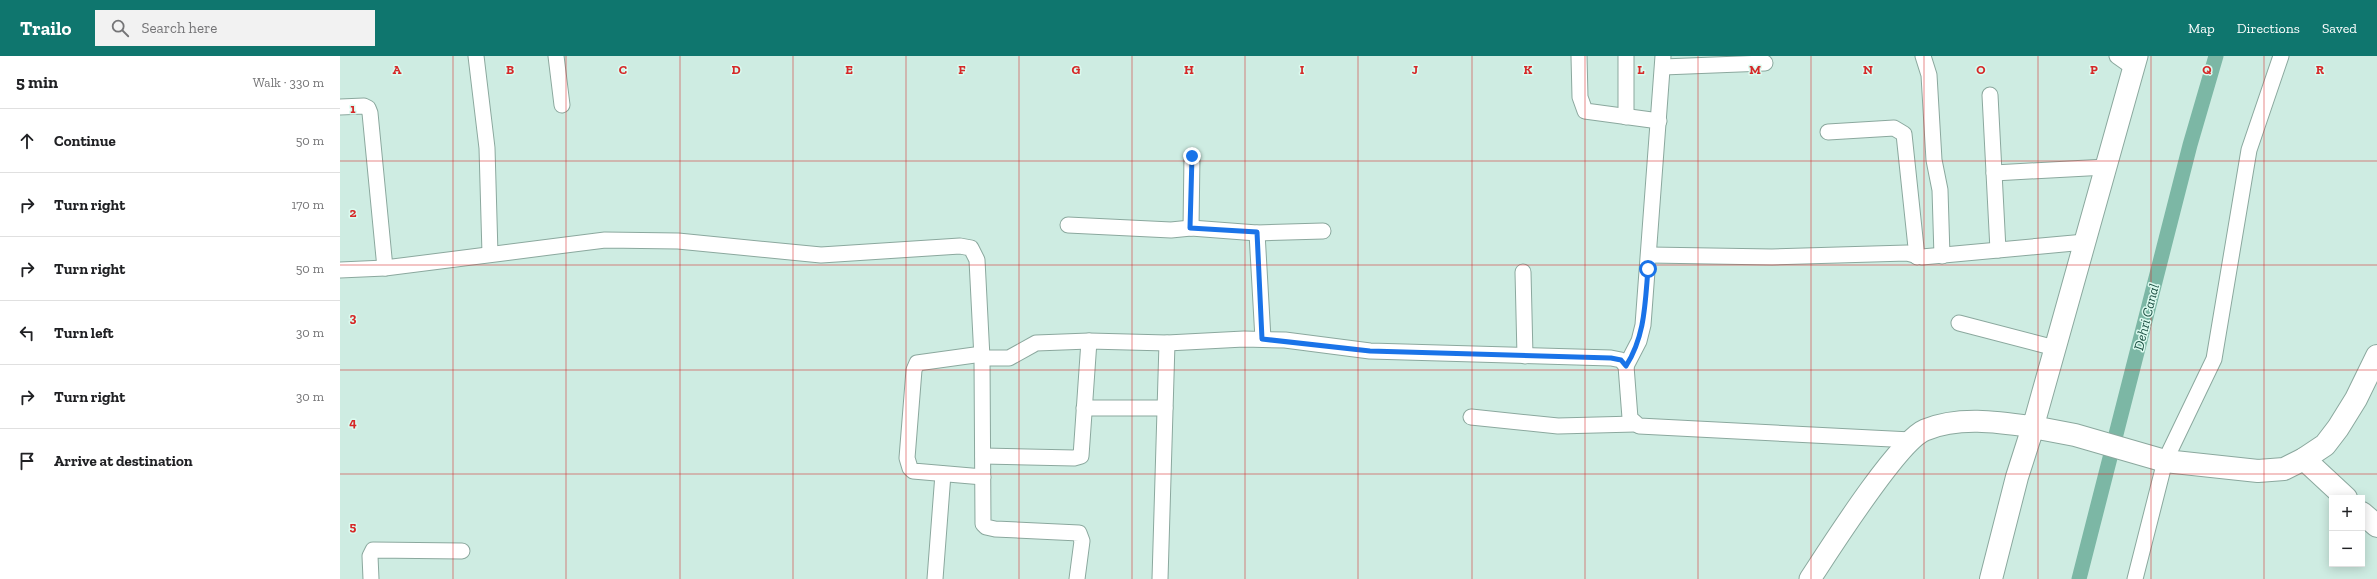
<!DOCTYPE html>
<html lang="en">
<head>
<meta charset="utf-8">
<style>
  body { margin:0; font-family:"Zilla Slab",serif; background:#f2f2f2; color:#202124 }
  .controls { position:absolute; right:12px; bottom:12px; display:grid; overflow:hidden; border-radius:0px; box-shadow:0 2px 10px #0003 }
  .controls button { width:36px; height:36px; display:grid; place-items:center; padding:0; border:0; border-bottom:1px solid #e0e0e0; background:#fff; color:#202124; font:20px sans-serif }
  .stop { position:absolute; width:12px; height:12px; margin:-9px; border:3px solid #1a73e8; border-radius:50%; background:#fff }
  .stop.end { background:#1a73e8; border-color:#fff; box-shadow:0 1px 4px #0008 }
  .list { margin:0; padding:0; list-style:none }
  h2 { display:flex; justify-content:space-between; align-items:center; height:52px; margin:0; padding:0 16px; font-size:17px }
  h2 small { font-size:13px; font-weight:400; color:#757577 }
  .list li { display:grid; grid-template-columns:26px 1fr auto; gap:12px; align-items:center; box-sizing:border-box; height:64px; padding:0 16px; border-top:1px solid #e0e0e0 }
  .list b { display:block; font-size:15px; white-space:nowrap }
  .list em { font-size:13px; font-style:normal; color:#757577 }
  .icon { flex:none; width:22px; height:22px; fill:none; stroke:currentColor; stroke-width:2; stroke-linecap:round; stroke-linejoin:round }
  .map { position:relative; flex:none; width:2037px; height:523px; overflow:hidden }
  header { display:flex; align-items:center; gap:24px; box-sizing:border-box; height:56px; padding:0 20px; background:#0f766e; color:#fff }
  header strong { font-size:19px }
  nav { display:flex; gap:22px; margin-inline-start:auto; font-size:14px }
  .search { width:280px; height:36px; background:#f2f2f2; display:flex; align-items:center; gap:10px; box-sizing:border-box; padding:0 14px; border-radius:0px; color:#757577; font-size:15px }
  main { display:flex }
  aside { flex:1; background:#fff }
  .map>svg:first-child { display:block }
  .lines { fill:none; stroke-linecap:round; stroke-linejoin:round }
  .canal { stroke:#7cb7a5; stroke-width:15 }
  .street-casing { stroke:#8ba89e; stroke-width:17 }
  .secondary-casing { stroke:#8ba89e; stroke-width:23 }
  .primary-casing { stroke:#8ba89e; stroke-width:24 }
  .highway-casing { stroke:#8ba89e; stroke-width:24 }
  .street { stroke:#fff; stroke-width:15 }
  .secondary { stroke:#fff; stroke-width:21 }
  .primary { stroke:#fff; stroke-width:22 }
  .highway { stroke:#fff; stroke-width:22 }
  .route { stroke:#1a73e8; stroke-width:5 }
  .grid { fill:none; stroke:#d62828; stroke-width:1; stroke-opacity:0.55 }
  .labels { text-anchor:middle; stroke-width:3; stroke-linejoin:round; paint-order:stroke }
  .water-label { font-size:14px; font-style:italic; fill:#194c3f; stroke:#dbfaef }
  .grid-label { font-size:13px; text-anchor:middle; font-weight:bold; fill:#d62828; stroke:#dbfaef; stroke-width:3; stroke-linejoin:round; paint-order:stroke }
</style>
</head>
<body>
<header>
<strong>Trailo</strong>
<div class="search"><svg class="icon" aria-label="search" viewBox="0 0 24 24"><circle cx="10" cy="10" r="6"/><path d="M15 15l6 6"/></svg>Search here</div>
<nav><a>Map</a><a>Directions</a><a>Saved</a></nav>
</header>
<main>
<aside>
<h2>5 min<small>Walk · 330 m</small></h2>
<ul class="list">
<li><svg class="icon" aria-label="ahead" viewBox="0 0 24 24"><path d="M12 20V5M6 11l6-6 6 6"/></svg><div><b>Continue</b></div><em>50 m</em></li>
<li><svg class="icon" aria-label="right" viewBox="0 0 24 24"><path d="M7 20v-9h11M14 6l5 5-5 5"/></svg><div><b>Turn right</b></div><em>170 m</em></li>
<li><svg class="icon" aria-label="right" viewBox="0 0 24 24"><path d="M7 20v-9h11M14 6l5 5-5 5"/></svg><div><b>Turn right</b></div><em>50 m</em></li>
<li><svg class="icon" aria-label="left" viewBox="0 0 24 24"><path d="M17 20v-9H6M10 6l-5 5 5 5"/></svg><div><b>Turn left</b></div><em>30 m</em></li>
<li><svg class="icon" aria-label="right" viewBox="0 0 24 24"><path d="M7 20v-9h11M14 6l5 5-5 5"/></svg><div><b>Turn right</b></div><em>30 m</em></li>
<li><svg class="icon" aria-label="arrive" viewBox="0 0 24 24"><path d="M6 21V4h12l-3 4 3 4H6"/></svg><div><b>Arrive at destination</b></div></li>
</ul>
</aside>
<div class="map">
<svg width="2037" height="523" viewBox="0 0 2037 523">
  <rect width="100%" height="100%" fill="#ceece2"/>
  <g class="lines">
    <!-- canal -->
    <polyline class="canal" points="1739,523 1850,89 1876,0"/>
    <!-- street casing -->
    <g class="street-casing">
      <g id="street">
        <polyline points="136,0 147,92 150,198"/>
        <polyline points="216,0 222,49"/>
        <polyline points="1239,0 1240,41 1245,55 1319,65"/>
        <polyline points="1286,0 1286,61"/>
        <polyline points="1583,0 1589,19 1594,104 1600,134 1602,200"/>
        <polyline points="1777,0 1794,12"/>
        <polyline points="1323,11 1425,7"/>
        <polyline points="1650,39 1658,194"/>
        <polyline points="0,51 24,50 28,52 30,57 45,212"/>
        <polyline points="1488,76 1554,72 1564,78 1577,201"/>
        <polyline points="1654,117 1766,111"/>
        <polyline points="728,169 831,174 851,172 917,177 983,175"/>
        <polyline points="851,172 852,100"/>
        <polyline points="917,177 923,283"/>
        <polyline points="1310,199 1432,201 1567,197 1582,201 1745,186"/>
        <polyline points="0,214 45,212 265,184 338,185 481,199 620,190 631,192 637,204 642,302 643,468 646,471 655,473 739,477 742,485 737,523"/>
        <polyline points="1183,216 1185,300"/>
        <polyline points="1619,267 1715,292"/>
        <polyline points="642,298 577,307 574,314 567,402 570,412 573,415 643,421"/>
        <polyline points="642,302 669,302 696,287 749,285 827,287 904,283 945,284 1030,295 1271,302 1281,304 1286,310 1290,362 1299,370 1571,384"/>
        <polyline points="1286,310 1299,285 1303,269 1323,0"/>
        <polyline points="744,352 825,352"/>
        <polyline points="1131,361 1218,370 1295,368"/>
        <polyline points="643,400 734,402 741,400 749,285"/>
        <polyline points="31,523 30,500 33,494 122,495"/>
        <polyline points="595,523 603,418"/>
        <polyline points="820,523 827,287"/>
        <polyline points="1795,523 1825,405 1874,303 1909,94 1941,0"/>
      </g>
    </g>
    <!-- secondary casing -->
    <g class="secondary-casing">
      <path id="secondary" d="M1470,523C1489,494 1558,385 1585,374C1619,360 1658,366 1693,371L1797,0"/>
    </g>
    <!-- primary casing -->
    <g class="primary-casing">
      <g id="primary">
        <polyline points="1964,403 2006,442"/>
        <polyline points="2022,457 2037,470"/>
      </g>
    </g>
    <!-- highway casing -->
    <g class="highway-casing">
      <polyline id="highway" points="1651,523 1677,421 1693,371 1735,379 1825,405 1918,415 1944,413 1964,403 1985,389 1998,372 2016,343 2037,300"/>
    </g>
    <!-- street -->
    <use href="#street" class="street"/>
    <!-- secondary -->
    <use href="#secondary" class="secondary"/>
    <!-- primary -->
    <use href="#primary" class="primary"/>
    <!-- highway -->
    <use href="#highway" class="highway"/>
  </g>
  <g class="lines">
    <!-- route -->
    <path class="route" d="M852,100L850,172L917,176L922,283L1030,295L1271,302L1281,304L1286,310C1305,280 1305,248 1308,213"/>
  </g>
  <!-- grid -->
  <path class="grid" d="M113,0V523M226,0V523M340,0V523M453,0V523M566,0V523M679,0V523M792,0V523M905,0V523M1018,0V523M1132,0V523M1245,0V523M1358,0V523M1471,0V523M1584,0V523M1698,0V523M1811,0V523M1924,0V523M0,105H2037M0,209H2037M0,314H2037M0,418H2037"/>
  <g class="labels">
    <!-- water labels -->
    <g class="water-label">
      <text transform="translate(1806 261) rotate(-76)" y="5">Dehri Canal</text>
    </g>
  </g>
  <g class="grid-label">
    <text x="57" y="18">A</text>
    <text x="170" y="18">B</text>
    <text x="283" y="18">C</text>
    <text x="396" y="18">D</text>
    <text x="509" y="18">E</text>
    <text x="622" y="18">F</text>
    <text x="736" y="18">G</text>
    <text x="849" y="18">H</text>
    <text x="962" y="18">I</text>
    <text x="1075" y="18">J</text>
    <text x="1188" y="18">K</text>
    <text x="1301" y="18">L</text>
    <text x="1415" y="18">M</text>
    <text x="1528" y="18">N</text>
    <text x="1641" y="18">O</text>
    <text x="1754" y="18">P</text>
    <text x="1867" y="18">Q</text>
    <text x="1980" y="18">R</text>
    <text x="13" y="57">1</text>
    <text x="13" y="161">2</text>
    <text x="13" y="266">3</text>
    <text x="13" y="371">4</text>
    <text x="13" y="475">5</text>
  </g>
</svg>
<div class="controls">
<button>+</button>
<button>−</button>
</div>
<div class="stop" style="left:1308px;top:213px"></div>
<div class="stop end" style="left:852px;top:100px"></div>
</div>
</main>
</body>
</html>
